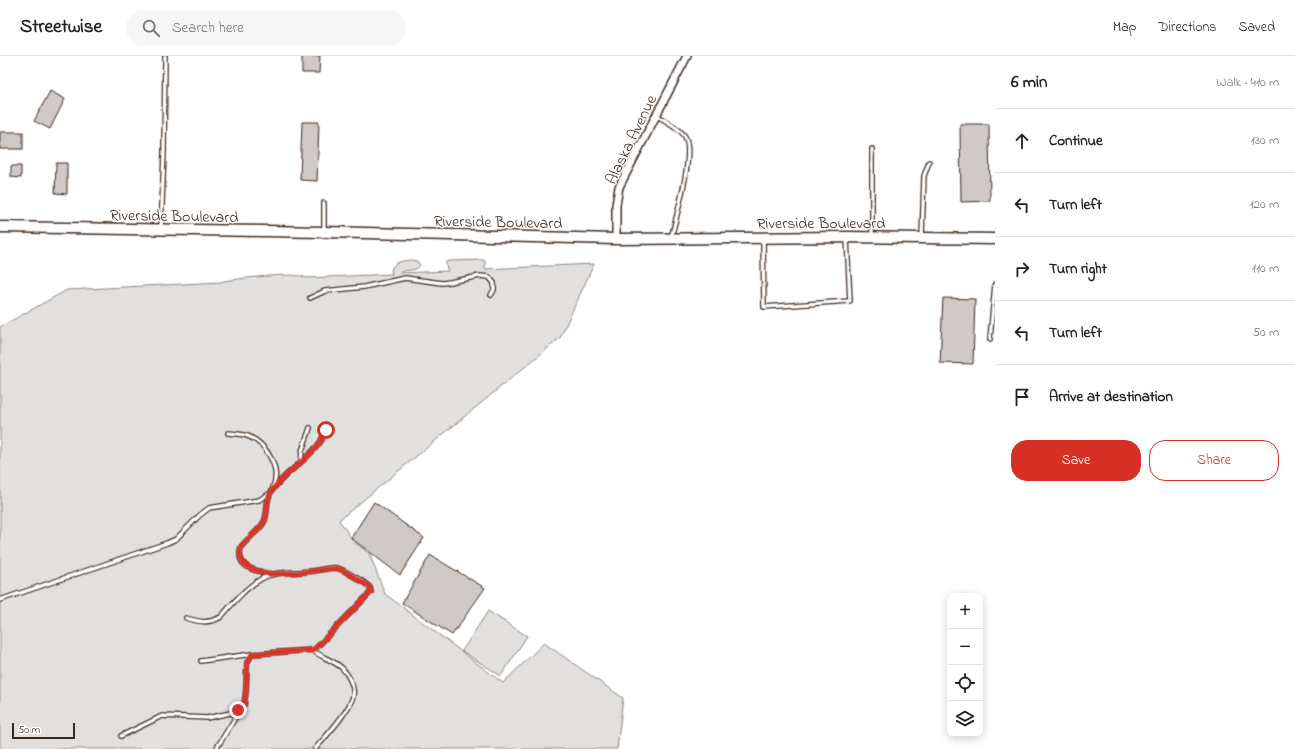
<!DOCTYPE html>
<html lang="en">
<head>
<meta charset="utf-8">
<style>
  body { margin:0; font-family:"Indie Flower",sans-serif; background:#f6f6f6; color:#202124 }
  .controls { position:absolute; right:12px; bottom:12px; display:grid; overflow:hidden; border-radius:8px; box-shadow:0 2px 10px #0003 }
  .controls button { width:36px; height:36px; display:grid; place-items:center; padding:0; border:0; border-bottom:1px solid #e0e0e0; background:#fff; color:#202124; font:20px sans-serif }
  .scale { position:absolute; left:12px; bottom:10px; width:63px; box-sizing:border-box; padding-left:4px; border:2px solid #3b2a1e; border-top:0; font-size:11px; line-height:14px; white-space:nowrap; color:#3b2a1e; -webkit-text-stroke:3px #fff; paint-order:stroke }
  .stop { position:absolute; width:12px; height:12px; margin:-9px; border:3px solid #d93025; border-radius:50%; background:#fff }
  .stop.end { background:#d93025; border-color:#fff; box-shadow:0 1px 4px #0008 }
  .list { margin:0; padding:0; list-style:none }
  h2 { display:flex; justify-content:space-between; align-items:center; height:52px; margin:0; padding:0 16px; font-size:17px }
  h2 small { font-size:13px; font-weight:400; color:#757577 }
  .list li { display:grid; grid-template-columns:26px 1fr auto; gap:12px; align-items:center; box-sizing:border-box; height:64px; padding:0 16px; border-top:1px solid #e0e0e0 }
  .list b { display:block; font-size:15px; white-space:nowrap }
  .list em { font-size:13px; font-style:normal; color:#757577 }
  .actions { display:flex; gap:8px; padding:12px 16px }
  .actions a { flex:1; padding:9px 0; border:1px solid #d93025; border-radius:16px; text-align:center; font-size:14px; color:#d93025 }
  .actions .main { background:#d93025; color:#fff }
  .icon { flex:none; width:22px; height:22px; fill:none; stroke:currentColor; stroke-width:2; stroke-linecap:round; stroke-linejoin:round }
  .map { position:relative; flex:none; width:995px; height:693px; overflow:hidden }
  header { display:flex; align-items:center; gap:24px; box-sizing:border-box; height:56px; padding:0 20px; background:#fff; border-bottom:1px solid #e0e0e0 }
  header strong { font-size:19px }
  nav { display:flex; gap:22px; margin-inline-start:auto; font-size:14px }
  .search { width:280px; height:36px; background:#f6f6f6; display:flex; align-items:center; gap:10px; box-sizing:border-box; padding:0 14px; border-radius:22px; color:#757577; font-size:15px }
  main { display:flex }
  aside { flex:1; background:#fff }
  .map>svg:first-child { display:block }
  .green { fill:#e2e0de; stroke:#8e857e }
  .building { fill:#cfcac7; stroke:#3b2a1e }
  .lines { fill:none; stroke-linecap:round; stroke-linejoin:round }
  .lane-casing { stroke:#3b2a1e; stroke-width:6 }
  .street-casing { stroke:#3b2a1e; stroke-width:10 }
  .secondary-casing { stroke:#3b2a1e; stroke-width:13 }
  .lane { stroke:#fff; stroke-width:3.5 }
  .street { stroke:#fff; stroke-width:7 }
  .secondary { stroke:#fff; stroke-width:10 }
  .route { stroke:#d93025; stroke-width:5 }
  .labels { text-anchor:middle; stroke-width:3; stroke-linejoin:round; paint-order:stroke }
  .street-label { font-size:16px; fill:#3b2a1e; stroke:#fff }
</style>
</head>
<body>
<header>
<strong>Streetwise</strong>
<div class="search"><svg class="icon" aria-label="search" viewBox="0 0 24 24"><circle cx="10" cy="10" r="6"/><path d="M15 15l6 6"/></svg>Search here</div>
<nav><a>Map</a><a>Directions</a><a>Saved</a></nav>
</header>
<main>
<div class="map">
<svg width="995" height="693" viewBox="0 0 995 693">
  <rect width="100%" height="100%" fill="#fff"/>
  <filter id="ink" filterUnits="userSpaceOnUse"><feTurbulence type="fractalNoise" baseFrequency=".025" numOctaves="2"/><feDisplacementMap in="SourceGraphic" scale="8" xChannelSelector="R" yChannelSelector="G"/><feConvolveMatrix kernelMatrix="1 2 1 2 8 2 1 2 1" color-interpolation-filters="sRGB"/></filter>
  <g filter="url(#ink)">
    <!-- green -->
    <g class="green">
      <path d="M411,204L417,205L420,209C416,217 405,212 399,217L448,215L446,210V206L449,205L483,204L485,205V213L594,208L560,282L339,464L354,486L369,497L385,538L503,627L544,587L623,642L617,693H0V271L67,234L221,226L224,225C238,223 297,215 306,222L392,218L391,213C396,205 402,205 411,204Z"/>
      <polygon points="488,555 527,580 501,620 462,595"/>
    </g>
    <!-- building -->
    <g class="building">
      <polygon points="302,0 320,0 319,17 302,17"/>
      <polygon points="50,35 65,43 50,73 34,65"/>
      <polygon points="302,66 319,66 317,125 300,124"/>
      <polygon points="960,68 989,68 990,145 961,146"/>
      <rect x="0" y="76" width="23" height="17"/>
      <polygon points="56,107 67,107 67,138 55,137"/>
      <polygon points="11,110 21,110 21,122 11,121"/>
      <polygon points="943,242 975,243 973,308 940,307"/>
      <polygon points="374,446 424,482 400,519 351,482"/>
      <polygon points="430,499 485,532 452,579 402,547"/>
    </g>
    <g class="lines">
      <!-- lane casing -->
      <g class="lane-casing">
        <g id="lane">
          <path d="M656,59C665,65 677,70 684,79C696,94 676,162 671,182"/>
          <polyline points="161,173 164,97 165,0"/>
          <polyline points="324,175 324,147"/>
          <polyline points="872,180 872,93"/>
          <polyline points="922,181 924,120 929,106"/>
          <polyline points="763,182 764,251 850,245 847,182"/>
          <polyline points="310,242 325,235 364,231 405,222 442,227 450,226 480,220 489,221 494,227 494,234 491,239"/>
          <polyline points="990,283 995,228"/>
          <path d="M228,377C236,378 244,378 250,381C267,389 281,413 273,431"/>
          <polyline points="301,405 302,395 310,372"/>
          <path d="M271,518C256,515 235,512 241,491C248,482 259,475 264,466C269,456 265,445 271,436C284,416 309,404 321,385C323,381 324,377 326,374"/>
          <polyline points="0,544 167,487 176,483 200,459 209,452 259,444 269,438"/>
          <path d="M312,594C321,601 333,604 342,612C348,618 355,631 353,640C351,653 324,683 315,693"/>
          <polyline points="201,605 252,598"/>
          <path d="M121,680L162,660L207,662L235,656L244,649L246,635L247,607L252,598L314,594L371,536C371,536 370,531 369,531C367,527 342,513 337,512C330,511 321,514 313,515C296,517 276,514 261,523C245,532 233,547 221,561C208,568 199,566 186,562"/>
          <polyline points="216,693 237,659 238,655"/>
        </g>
      </g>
      <!-- street casing -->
      <g class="street-casing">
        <polyline id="street" points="616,183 616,149 619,131 687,0"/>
      </g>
      <!-- secondary casing -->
      <g class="secondary-casing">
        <polyline id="secondary" points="0,171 324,176 616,183 847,181 995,183"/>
      </g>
      <!-- lane -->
      <use href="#lane" class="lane"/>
      <!-- street -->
      <use href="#street" class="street"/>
      <!-- secondary -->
      <use href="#secondary" class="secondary"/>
    </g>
  </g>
  <g class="lines" filter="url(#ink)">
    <!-- route -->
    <path class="route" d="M238,654L244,649L246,635L247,607L252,598L314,594L371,536L370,531L341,513C332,511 323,514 313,515C300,517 286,517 273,518C269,519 265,517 261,516C248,513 237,506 241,491C248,482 259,475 264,466C269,456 265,445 271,436C284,416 309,404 321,385C323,381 324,377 326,374"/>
  </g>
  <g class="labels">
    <!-- street labels -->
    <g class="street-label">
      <text transform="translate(630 83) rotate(-64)" y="6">Alaska Avenue</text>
      <text transform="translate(174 159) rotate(1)" y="6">Riverside Boulevard</text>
      <text transform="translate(498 165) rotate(1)" y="6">Riverside Boulevard</text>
      <text x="821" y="172">Riverside Boulevard</text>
    </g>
  </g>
</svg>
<div class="controls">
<button>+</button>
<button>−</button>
<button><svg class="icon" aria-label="locate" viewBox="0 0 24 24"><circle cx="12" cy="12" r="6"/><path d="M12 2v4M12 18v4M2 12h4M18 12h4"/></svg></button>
<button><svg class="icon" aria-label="layers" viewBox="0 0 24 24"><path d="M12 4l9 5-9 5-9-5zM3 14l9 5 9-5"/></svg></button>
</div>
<div class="scale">50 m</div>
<div class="stop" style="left:326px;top:374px"></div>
<div class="stop end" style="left:238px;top:654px"></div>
</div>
<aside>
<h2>6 min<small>Walk · 410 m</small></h2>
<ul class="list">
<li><svg class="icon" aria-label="ahead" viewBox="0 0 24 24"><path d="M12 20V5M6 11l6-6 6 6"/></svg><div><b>Continue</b></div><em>130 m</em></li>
<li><svg class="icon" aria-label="left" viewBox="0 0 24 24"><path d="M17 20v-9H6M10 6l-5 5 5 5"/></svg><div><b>Turn left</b></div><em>120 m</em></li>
<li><svg class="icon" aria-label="right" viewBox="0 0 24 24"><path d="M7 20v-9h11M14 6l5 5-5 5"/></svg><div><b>Turn right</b></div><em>110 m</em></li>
<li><svg class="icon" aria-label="left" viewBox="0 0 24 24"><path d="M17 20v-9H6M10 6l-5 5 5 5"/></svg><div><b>Turn left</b></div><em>50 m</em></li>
<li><svg class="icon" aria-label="arrive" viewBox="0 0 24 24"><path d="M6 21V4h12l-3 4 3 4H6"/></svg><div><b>Arrive at destination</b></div></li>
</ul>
<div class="actions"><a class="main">Save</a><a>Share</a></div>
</aside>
</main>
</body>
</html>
